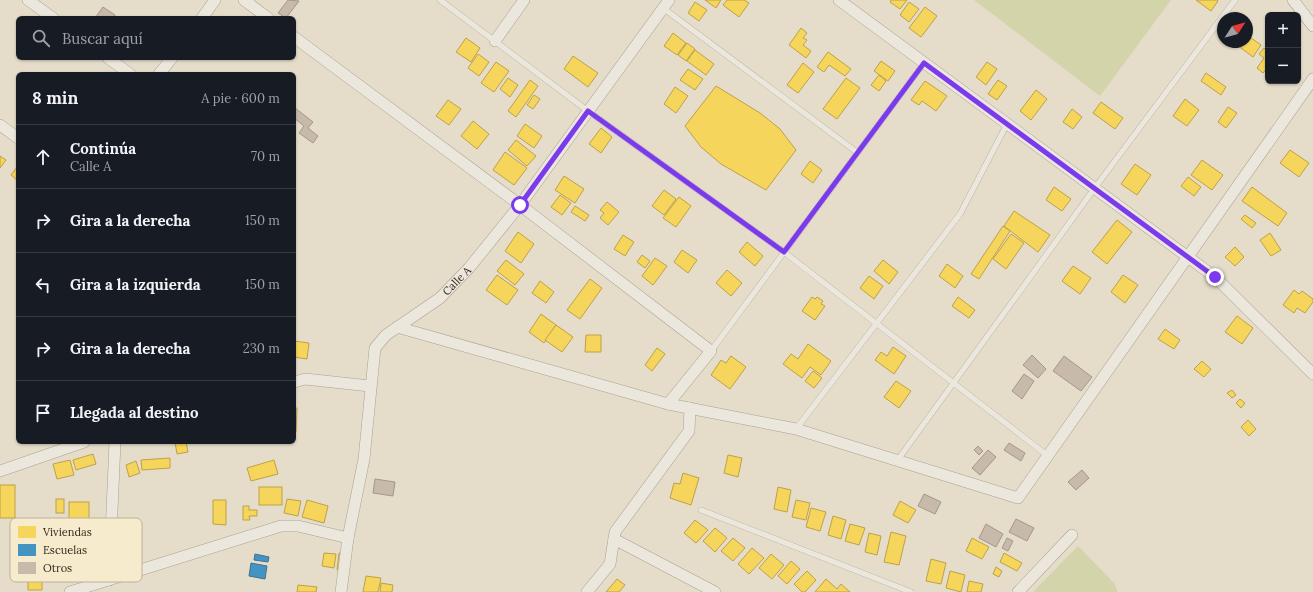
<!DOCTYPE html>
<html lang="es">
<head>
<meta charset="utf-8">
<style>
  body { margin:0; font-family:Lora,serif; background:#20242c; color:#f1f3f6 }
  .controls { position:absolute; right:12px; top:12px; display:grid; overflow:hidden; border-radius:6px; box-shadow:0 1px 3px #0004 }
  .controls button { width:36px; height:36px; display:grid; place-items:center; padding:0; border:0; border-bottom:1px solid #363941; background:#171b24; color:#f1f3f6; font:20px sans-serif }
  .compass { position:absolute; left:1217px; top:12px; width:36px; height:36px; border-radius:50%; background:#171b24; box-shadow:0 1px 3px #0004; rotate:54deg }
  .stop { position:absolute; width:12px; height:12px; margin:-9px; border:3px solid #7c3aed; border-radius:50%; background:#fff }
  .stop.end { background:#7c3aed; border-color:#fff; box-shadow:0 1px 4px #0008 }
  .list { margin:0; padding:0; list-style:none }
  h2 { display:flex; justify-content:space-between; align-items:center; height:52px; margin:0; padding:0 16px; font-size:17px }
  h2 small { font-size:13px; font-weight:400; color:#9ea1a6 }
  .list li { display:grid; grid-template-columns:26px 1fr auto; gap:12px; align-items:center; box-sizing:border-box; height:64px; padding:0 16px; border-top:1px solid #363941 }
  .list b { display:block; font-size:15px; white-space:nowrap }
  .list p { margin:0; font-size:13px; white-space:nowrap; color:#9ea1a6 }
  .list em { font-size:13px; font-style:normal; color:#9ea1a6 }
  .icon { flex:none; width:22px; height:22px; fill:none; stroke:currentColor; stroke-width:2; stroke-linecap:round; stroke-linejoin:round }
  .map { position:relative; flex:none; width:1313px; height:592px; overflow:hidden }
  .search { position:absolute; background:#171b24; box-shadow:0 1px 3px #0004; left:16px; top:16px; width:280px; height:44px; display:flex; align-items:center; gap:10px; box-sizing:border-box; padding:0 14px; border-radius:6px; color:#9ea1a6; font-size:15px }
  .panel { position:absolute; background:#171b24; box-shadow:0 1px 3px #0004; left:16px; top:72px; width:280px; height:372px; border-radius:6px }
  .map>svg:first-child { display:block }
  .green { fill:#d4d4ab }
  .homes { fill:#f6d55c; stroke:#bda148 }
  .schools { fill:#4393c3; stroke:#3f7391 }
  .building { fill:#c8baaa; stroke:#a59789 }
  .lines { fill:none; stroke-linecap:round; stroke-linejoin:round }
  .service-casing { stroke:#a9a193; stroke-width:6 }
  .minor-casing { stroke:#a9a193; stroke-width:12 }
  .service { stroke:#ece7dc; stroke-width:5.5 }
  .minor { stroke:#ece7dc; stroke-width:11 }
  .route { stroke:#7c3aed; stroke-width:5 }
  .labels { text-anchor:middle; stroke-width:4; stroke-linejoin:round; paint-order:stroke }
  .street-label { font-size:11px; fill:#37291b; stroke:#f7ebce }
  .key { fill:#f7ebce; stroke:#bdb198; stroke-width:1 }
  .key-label { font-size:11px; fill:#37291b }
</style>
</head>
<body>
<div class="map">
<svg width="1313" height="592" viewBox="0 0 1313 592">
  <rect width="100%" height="100%" fill="#e5dcc9"/>
  <!-- green -->
  <g class="green">
    <polygon points="974,0 1171,0 1100,96"/>
    <polygon points="1078,546 1114,583 1118,592 1033,592"/>
  </g>
  <!-- homes -->
  <g class="homes">
    <polygon points="705,0 721,0 716,8"/>
    <polygon points="727,0 744,0 749,3 739,17 723,5"/>
    <polygon points="891,0 907,0 900,9 890,2"/>
    <polygon points="1196,0 1217,0 1218,1 1211,11"/>
    <polygon points="695,2 707,10 699,21 688,13"/>
    <polygon points="909,2 919,9 909,22 900,15"/>
    <polygon points="925,7 937,16 921,37 909,28"/>
    <polygon points="801,28 807,33 803,38 807,40 803,45 811,51 806,58 789,45"/>
    <polygon points="673,33 686,43 677,55 664,46"/>
    <polygon points="1247,35 1261,45 1253,57 1233,42 1247,42"/>
    <polygon points="466,38 480,48 471,62 456,52"/>
    <polygon points="687,43 695,49 686,61 678,55"/>
    <polygon points="1264,48 1268,51 1268,67 1263,73 1257,68 1264,58 1259,54"/>
    <polygon points="695,50 714,64 706,75 687,61"/>
    <polygon points="828,52 851,69 845,76 829,65 824,72 817,67"/>
    <polygon points="478,54 489,62 479,76 468,68"/>
    <polygon points="573,56 598,73 588,87 564,69"/>
    <polygon points="881,61 895,71 888,81 874,71"/>
    <polygon points="496,62 509,71 494,92 481,83"/>
    <polygon points="987,62 997,69 986,85 976,77"/>
    <polygon points="803,63 814,72 798,93 787,85"/>
    <polygon points="688,69 703,79 695,90 680,80"/>
    <polygon points="1206,73 1226,87 1221,95 1201,81"/>
    <polygon points="879,75 886,81 879,91 871,85"/>
    <polygon points="508,78 518,85 510,97 500,89"/>
    <polygon points="846,78 860,88 837,119 823,109"/>
    <polygon points="530,80 538,86 516,117 508,111"/>
    <polygon points="998,80 1007,86 997,100 988,94"/>
    <polygon points="925,81 947,96 936,111 922,101 919,105 911,100"/>
    <polygon points="716,86 760,113 780,129 796,150 766,190 721,164 701,147 685,126"/>
    <polygon points="675,87 688,96 676,113 664,104"/>
    <polygon points="1036,90 1047,99 1031,120 1020,111"/>
    <polygon points="534,95 540,99 533,109 527,105"/>
    <polygon points="1185,99 1199,110 1187,126 1173,116"/>
    <polygon points="448,100 461,109 449,125 436,116"/>
    <polygon points="1101,102 1123,118 1115,129 1093,113"/>
    <polygon points="1228,107 1237,113 1226,128 1218,122"/>
    <polygon points="1072,109 1082,117 1073,129 1063,122"/>
    <polygon points="473,121 489,134 477,149 461,136"/>
    <polygon points="525,124 542,136 534,148 517,136"/>
    <polygon points="601,128 612,137 601,153 589,144"/>
    <polygon points="516,140 536,156 527,166 508,150"/>
    <polygon points="1290,150 1309,163 1299,177 1280,163"/>
    <polygon points="505,152 527,168 514,185 493,170"/>
    <polygon points="0,156 6,160 0,168"/>
    <polygon points="1202,160 1223,175 1212,190 1191,175"/>
    <polygon points="810,161 822,170 813,183 801,174"/>
    <polygon points="1135,164 1151,175 1137,195 1121,184"/>
    <polygon points="17,167 18,167 18,181 11,175"/>
    <polygon points="564,176 584,189 575,203 555,190"/>
    <polygon points="1188,177 1201,187 1194,196 1181,186"/>
    <polygon points="1054,187 1071,199 1062,211 1046,200"/>
    <polygon points="1252,187 1287,213 1278,226 1242,201"/>
    <polygon points="664,190 676,199 664,215 652,206"/>
    <polygon points="560,195 571,203 562,215 551,207"/>
    <polygon points="679,197 691,206 676,227 663,218"/>
    <polygon points="607,202 619,212 608,225 600,218 604,213 600,210"/>
    <polygon points="575,206 589,215 585,221 571,212"/>
    <polygon points="1014,211 1050,235 1038,252 1004,226"/>
    <polygon points="1245,215 1256,223 1252,228 1241,219"/>
    <polygon points="1117,220 1132,232 1107,264 1092,252"/>
    <polygon points="1003,226 1010,231 979,279 971,274"/>
    <polygon points="518,232 534,244 521,263 505,251"/>
    <polygon points="1270,233 1281,250 1271,256 1260,240"/>
    <polygon points="1011,234 1024,243 1006,269 993,259"/>
    <polygon points="623,235 634,242 625,256 614,249"/>
    <polygon points="747,242 763,256 755,266 739,252"/>
    <polygon points="1235,247 1244,257 1235,266 1225,257"/>
    <polygon points="682,250 697,260 688,273 674,262"/>
    <polygon points="642,255 650,261 645,268 637,262"/>
    <polygon points="655,258 667,266 653,285 642,276"/>
    <polygon points="506,260 524,274 515,285 497,271"/>
    <polygon points="883,260 898,272 889,284 874,271"/>
    <polygon points="947,264 963,276 955,288 939,276"/>
    <polygon points="1073,266 1091,278 1080,294 1062,281"/>
    <polygon points="727,270 742,283 731,296 716,283"/>
    <polygon points="497,275 518,290 507,305 486,290"/>
    <polygon points="1123,275 1138,285 1125,303 1111,292"/>
    <polygon points="869,276 883,286 874,299 860,288"/>
    <polygon points="590,279 602,288 580,319 567,310"/>
    <polygon points="540,281 554,292 546,303 532,293"/>
    <polygon points="1294,290 1299,294 1302,291 1313,299 1313,302 1305,313 1297,308 1294,313 1283,305"/>
    <polygon points="812,297 815,299 817,297 823,301 821,304 825,306 815,320 802,311"/>
    <polygon points="958,297 975,310 969,318 952,306"/>
    <polygon points="541,314 556,325 544,343 529,332"/>
    <polygon points="1237,316 1253,328 1242,344 1225,332"/>
    <polygon points="556,325 573,337 562,352 545,340"/>
    <polygon points="1165,329 1180,340 1174,349 1158,339"/>
    <polygon points="586,335 601,335 601,352 585,352"/>
    <polygon points="294,341 309,343 307,359 294,357"/>
    <polygon points="808,344 831,361 821,375 810,367 802,378 783,364 791,354 798,359"/>
    <polygon points="893,347 906,356 894,374 875,360 881,352 887,356"/>
    <polygon points="657,348 665,354 652,371 645,365"/>
    <polygon points="731,356 746,367 730,389 711,375 721,360 726,363"/>
    <polygon points="1202,361 1211,369 1204,377 1194,369"/>
    <polygon points="813,371 822,378 814,388 805,381"/>
    <polygon points="896,381 911,391 899,408 884,397"/>
    <polygon points="1232,390 1236,395 1232,398 1227,393"/>
    <polygon points="1240,399 1245,403 1241,408 1236,403"/>
    <polygon points="294,408 297,408 296,432 294,432"/>
    <polygon points="1248,420 1256,429 1249,436 1241,427"/>
    <polygon points="175,442 186,442 188,452 177,454"/>
    <polygon points="93,454 96,464 76,470 73,460"/>
    <polygon points="728,455 742,458 738,477 724,473"/>
    <polygon points="170,458 170,468 142,470 141,460"/>
    <polygon points="70,460 74,475 57,479 53,464"/>
    <polygon points="274,460 278,474 251,481 247,468"/>
    <polygon points="136,461 140,473 129,477 126,465"/>
    <polygon points="683,473 699,478 691,505 670,498 674,483 680,484"/>
    <rect x="0" y="485" width="15" height="33"/>
    <rect x="259" y="487" width="23" height="18"/>
    <polygon points="778,487 791,490 787,512 774,509"/>
    <rect x="56" y="499" width="8" height="14"/>
    <polygon points="287,499 301,501 298,516 284,513"/>
    <polygon points="213,500 226,500 226,525 213,524"/>
    <polygon points="307,500 328,506 324,523 302,517"/>
    <polygon points="796,500 810,503 806,520 792,517"/>
    <polygon points="900,501 916,510 908,523 893,515"/>
    <rect x="69" y="502" width="20" height="17"/>
    <polygon points="243,506 249,506 249,510 257,510 257,516 249,516 250,520 243,520"/>
    <polygon points="811,508 826,512 820,531 806,527"/>
    <polygon points="833,516 846,520 841,539 828,535"/>
    <polygon points="695,520 708,530 696,543 684,533"/>
    <polygon points="850,524 865,528 859,545 845,541"/>
    <polygon points="715,528 727,538 715,552 703,541"/>
    <polygon points="891,532 906,536 899,565 884,562"/>
    <polygon points="869,533 881,536 877,555 865,552"/>
    <polygon points="733,538 745,548 733,561 721,551"/>
    <polygon points="972,538 989,547 982,559 966,551"/>
    <polygon points="752,548 764,558 749,574 738,564"/>
    <polygon points="324,553 336,554 334,568 322,566"/>
    <polygon points="339,553 344,554 341,570 337,570"/>
    <polygon points="1004,553 1022,563 1017,571 1000,562"/>
    <polygon points="771,554 784,565 772,579 759,568"/>
    <polygon points="931,559 946,563 941,584 926,581"/>
    <polygon points="791,561 800,569 787,584 778,576"/>
    <polygon points="28,567 42,568 42,590 28,590"/>
    <polygon points="996,567 1002,571 999,577 993,574"/>
    <polygon points="807,571 816,580 805,592 802,592 794,584"/>
    <polygon points="950,571 965,575 961,592 946,588"/>
    <polygon points="366,576 381,578 378,592 363,592"/>
    <polygon points="617,579 625,585 619,592 606,592"/>
    <polygon points="826,579 837,589 841,584 850,592 815,592"/>
    <polygon points="969,581 983,584 981,592 967,592"/>
    <polygon points="381,583 393,585 392,592 380,592"/>
    <polygon points="298,585 317,587 316,592 297,592"/>
  </g>
  <!-- schools -->
  <g class="schools">
    <polygon points="255,554 269,557 268,562 254,560"/>
    <polygon points="251,563 267,566 265,579 249,576"/>
  </g>
  <!-- building -->
  <g class="building">
    <polygon points="288,0 299,1 286,18 278,13"/>
    <polygon points="103,7 115,15 114,18 95,18"/>
    <polygon points="295,108 313,122 308,128 318,136 313,143 299,133 304,126 294,118"/>
    <polygon points="1032,355 1046,369 1038,378 1023,365"/>
    <polygon points="1064,356 1092,377 1081,391 1053,371"/>
    <polygon points="1024,374 1034,381 1022,399 1012,391"/>
    <polygon points="1009,443 1025,453 1021,461 1004,450"/>
    <polygon points="978,446 983,451 979,455 974,450"/>
    <polygon points="988,450 996,457 980,475 972,468"/>
    <polygon points="1082,470 1089,478 1076,490 1068,482"/>
    <polygon points="375,479 395,482 393,496 373,493"/>
    <polygon points="924,494 941,502 935,514 918,506"/>
    <polygon points="1016,519 1034,528 1027,541 1009,532"/>
    <polygon points="986,524 1003,534 996,547 979,538"/>
    <polygon points="1007,538 1013,541 1008,551 1002,548"/>
  </g>
  <g class="lines">
    <!-- service casing -->
    <g class="service-casing">
      <g id="service">
        <polyline points="440,0 588,111 784,252 1048,456"/>
        <polyline points="663,8 858,153"/>
        <polyline points="711,351 924,63"/>
        <polyline points="796,429 960,214 1007,124"/>
        <polyline points="897,461 1094,189 1235,0"/>
        <polyline points="701,510 911,592"/>
      </g>
    </g>
    <!-- minor casing -->
    <g class="minor-casing">
      <g id="minor">
        <polyline points="28,0 53,18"/>
        <polyline points="244,0 268,18"/>
        <polyline points="839,0 1215,277 1313,374"/>
        <polyline points="1293,0 1313,26"/>
        <polyline points="202,18 215,0"/>
        <polyline points="294,37 520,205 711,351 668,404"/>
        <polyline points="495,41 524,0"/>
        <polyline points="108,58 130,74"/>
        <polyline points="159,74 172,58"/>
        <polyline points="0,125 18,138"/>
        <polyline points="397,327 668,404 796,429 1018,498 1313,79"/>
        <polyline points="294,382 305,379 370,386"/>
        <polyline points="0,471 84,442"/>
        <polyline points="614,539 715,592"/>
        <polyline points="109,580 115,442"/>
        <polyline points="70,592 281,526 298,526 348,538"/>
        <path id="s1" d="M341,592L348,538L364,459L375,348L386,335L440,298L469,268L520,205L669,0"/>
        <polyline points="587,592 610,564 615,532 689,431 690,408"/>
        <polyline points="1018,592 1072,535"/>
      </g>
    </g>
    <!-- service -->
    <use href="#service" class="service"/>
    <!-- minor -->
    <use href="#minor" class="minor"/>
  </g>
  <g class="lines">
    <!-- route -->
    <polyline class="route" points="520,205 588,111 784,252 924,63 1215,277"/>
  </g>
  <g class="labels">
    <!-- street labels -->
    <g class="street-label">
      <text dy="4" stroke="none"><textPath href="#s1" startOffset="353">Calle A</textPath></text>
    </g>
  </g>
  <!-- legend -->
  <rect x="10" y="518" width="132" height="64" rx="6" class="key"/>
  <rect x="18" y="526" width="18" height="12" fill="#f6d55c"/>
  <rect x="18" y="544" width="18" height="12" fill="#4393c3"/>
  <rect x="18" y="562" width="18" height="12" fill="#c8baaa"/>
  <g class="key-label">
    <text x="43" y="536">Viviendas</text>
    <text x="43" y="554">Escuelas</text>
    <text x="43" y="572">Otros</text>
  </g>
</svg>
<div class="controls">
<button>+</button>
<button>−</button>
</div>
<svg class="compass" viewBox="-18 -18 36 36"><path d="M0-13l5 13h-10z" fill="#e53935"/><path d="M0 13l5-13h-10z" fill="#9ea1a6"/></svg>
<div class="stop" style="left:520px;top:205px"></div>
<div class="stop end" style="left:1215px;top:277px"></div>
<div class="search"><svg class="icon" aria-label="search" viewBox="0 0 24 24"><circle cx="10" cy="10" r="6"/><path d="M15 15l6 6"/></svg>Buscar aquí</div>
<section class="panel">
<h2>8 min<small>A pie · 600 m</small></h2>
<ul class="list">
<li><svg class="icon" aria-label="ahead" viewBox="0 0 24 24"><path d="M12 20V5M6 11l6-6 6 6"/></svg><div><b>Continúa</b><p>Calle A</p></div><em>70 m</em></li>
<li><svg class="icon" aria-label="right" viewBox="0 0 24 24"><path d="M7 20v-9h11M14 6l5 5-5 5"/></svg><div><b>Gira a la derecha</b></div><em>150 m</em></li>
<li><svg class="icon" aria-label="left" viewBox="0 0 24 24"><path d="M17 20v-9H6M10 6l-5 5 5 5"/></svg><div><b>Gira a la izquierda</b></div><em>150 m</em></li>
<li><svg class="icon" aria-label="right" viewBox="0 0 24 24"><path d="M7 20v-9h11M14 6l5 5-5 5"/></svg><div><b>Gira a la derecha</b></div><em>230 m</em></li>
<li><svg class="icon" aria-label="arrive" viewBox="0 0 24 24"><path d="M6 21V4h12l-3 4 3 4H6"/></svg><div><b>Llegada al destino</b></div></li>
</ul>
</section>
</div>
</body>
</html>
